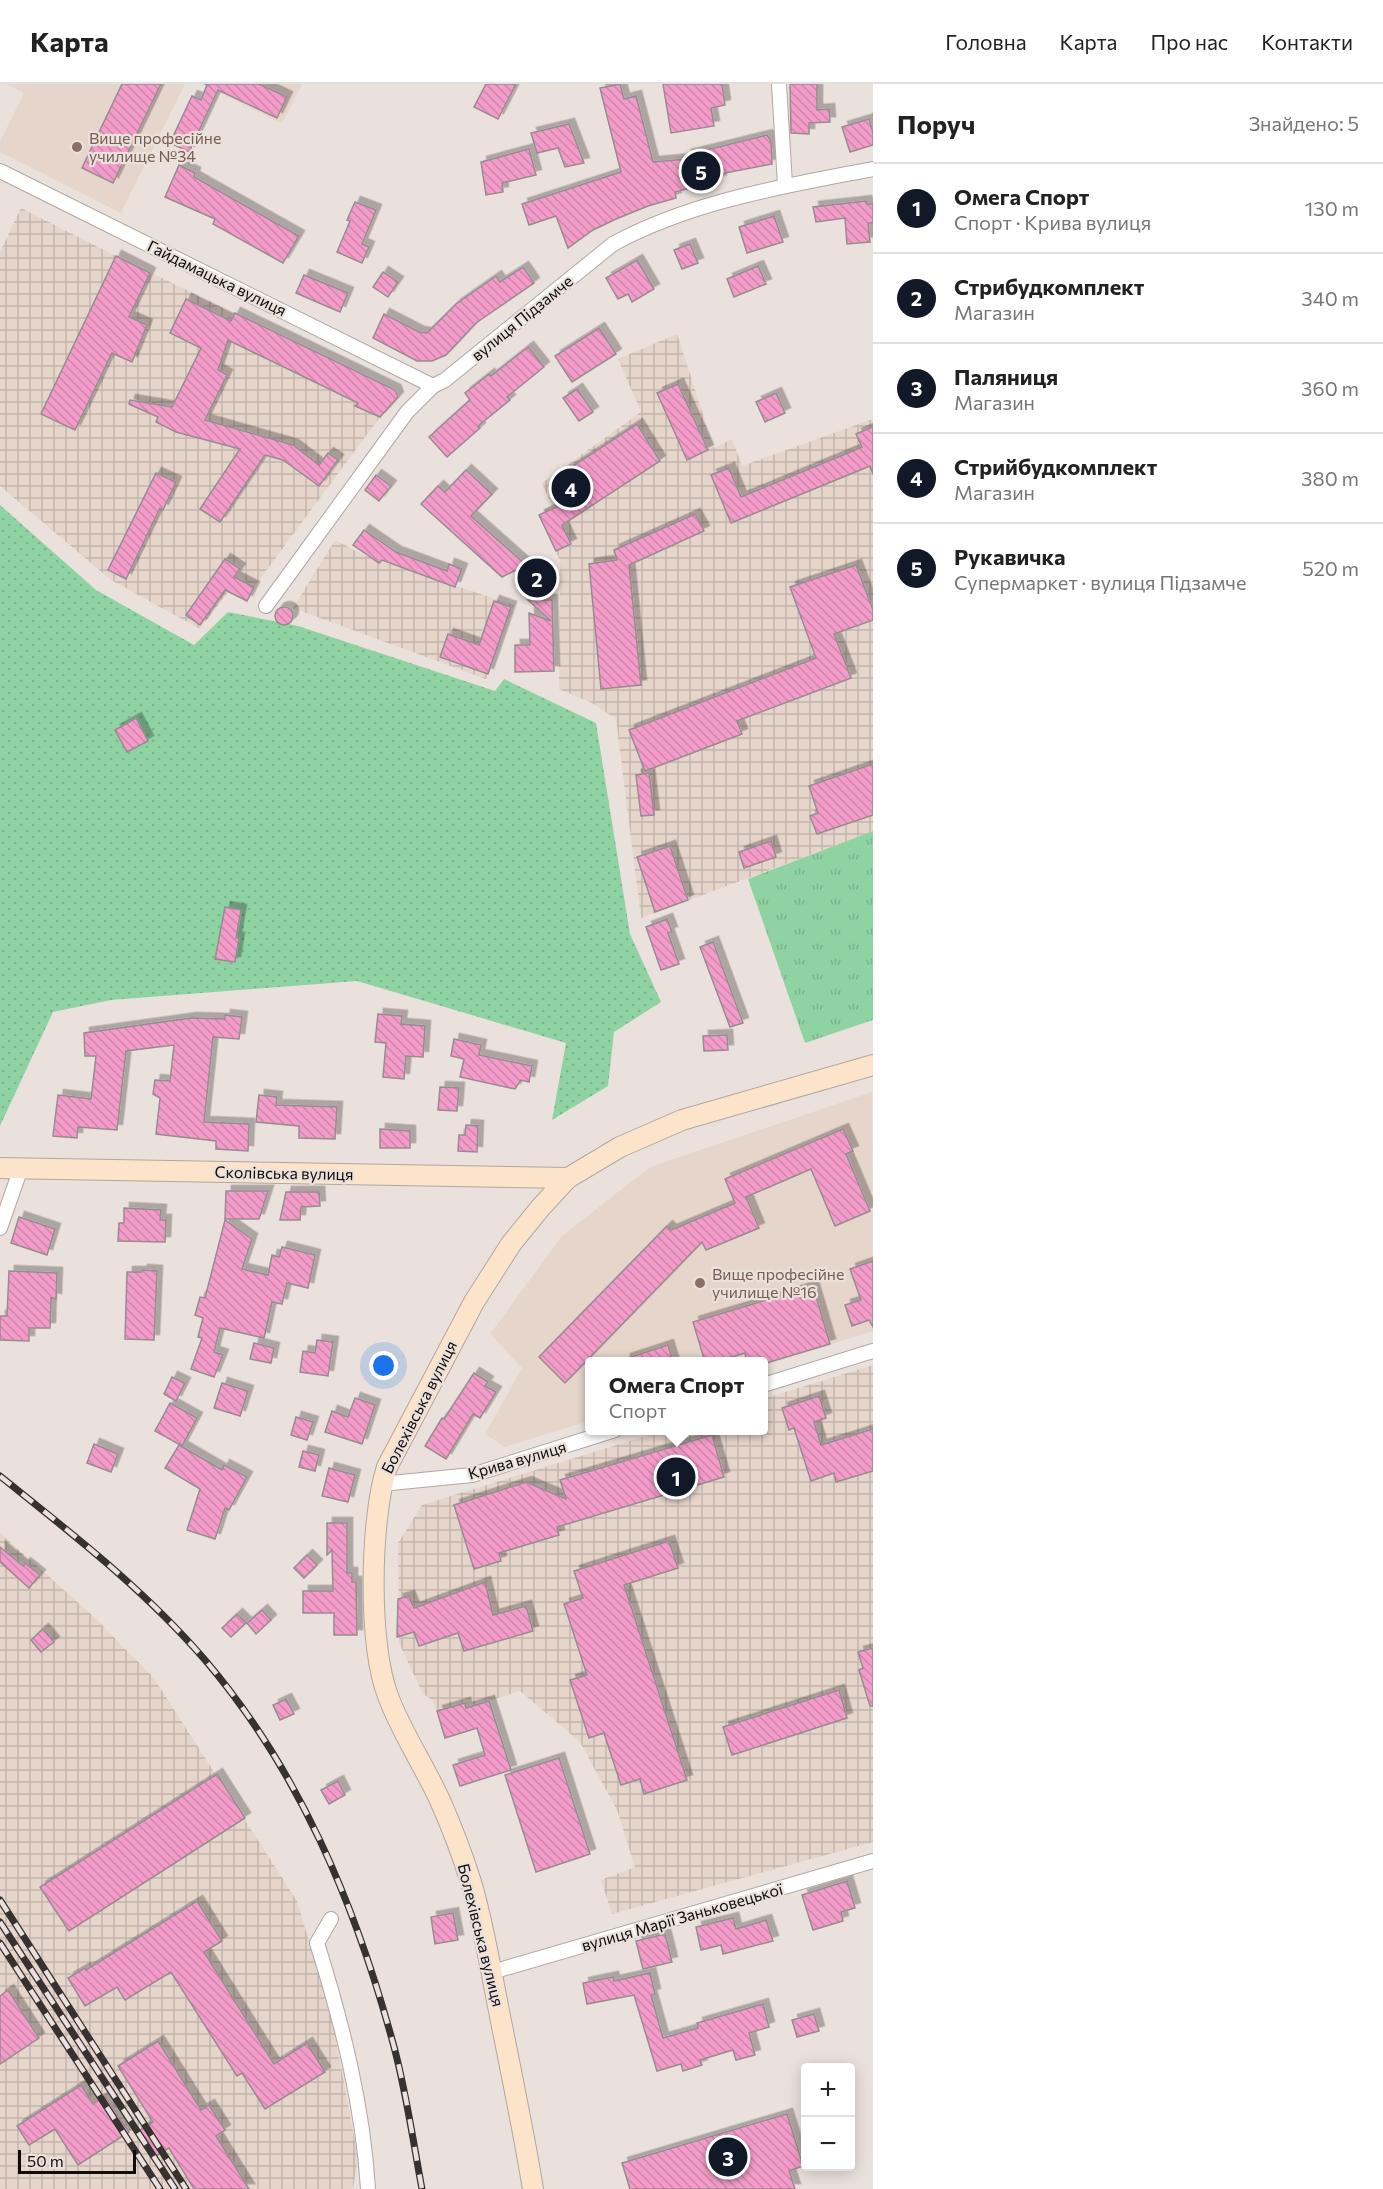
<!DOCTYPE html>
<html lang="uk">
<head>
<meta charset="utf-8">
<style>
  body { margin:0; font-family:Commissioner,sans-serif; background:#f6f6f6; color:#222 }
  .controls { position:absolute; right:18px; bottom:18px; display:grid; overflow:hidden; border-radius:6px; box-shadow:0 3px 15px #0003 }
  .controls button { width:54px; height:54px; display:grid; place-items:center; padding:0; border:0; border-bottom:2px solid #e0e0e0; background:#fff; color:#222; font:30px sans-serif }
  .scale { position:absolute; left:18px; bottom:15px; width:118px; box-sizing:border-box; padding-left:6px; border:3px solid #0f0c0a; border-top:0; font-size:16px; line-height:21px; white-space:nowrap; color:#0f0c0a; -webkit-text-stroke:4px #ebe1dc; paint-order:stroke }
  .you { position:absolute; left:384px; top:1282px; width:21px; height:21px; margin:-15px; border:4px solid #fff; border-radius:50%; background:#1a73e8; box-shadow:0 0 0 9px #1a73e833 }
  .badge { display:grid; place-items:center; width:39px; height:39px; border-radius:50%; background:#111827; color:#fff; font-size:20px; font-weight:700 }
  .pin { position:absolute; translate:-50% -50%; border:3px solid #fff; box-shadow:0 2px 6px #0006 }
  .popup { position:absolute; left:585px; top:1273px; width:183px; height:78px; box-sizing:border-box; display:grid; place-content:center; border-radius:6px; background:#fff; filter:drop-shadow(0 2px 4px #0005); font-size:20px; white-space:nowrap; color:#767676 }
  .popup b { font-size:22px; color:#222 }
  .popup::after { content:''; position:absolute; left:50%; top:100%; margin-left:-12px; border:12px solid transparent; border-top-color:#fff }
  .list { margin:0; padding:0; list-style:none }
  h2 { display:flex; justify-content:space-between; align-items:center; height:78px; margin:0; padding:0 24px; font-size:26px }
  h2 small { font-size:20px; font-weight:400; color:#767676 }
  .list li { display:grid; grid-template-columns:39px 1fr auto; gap:18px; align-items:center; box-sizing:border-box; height:90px; padding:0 24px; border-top:2px solid #e0e0e0 }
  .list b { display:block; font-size:22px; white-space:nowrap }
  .list p { margin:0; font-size:20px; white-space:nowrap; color:#767676 }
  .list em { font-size:20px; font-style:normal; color:#767676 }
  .map { position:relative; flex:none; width:873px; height:2105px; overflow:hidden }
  header { display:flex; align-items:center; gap:36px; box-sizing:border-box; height:84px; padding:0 30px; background:#fff; border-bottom:2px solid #e0e0e0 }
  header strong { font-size:28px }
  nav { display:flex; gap:33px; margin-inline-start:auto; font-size:21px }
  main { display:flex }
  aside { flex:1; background:#fff }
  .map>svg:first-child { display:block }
  .built { fill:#e6d5cb }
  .industrial { fill:url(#industrial-grid) }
  .grass { fill:url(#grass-tufts) }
  .park { fill:url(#park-dots) }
  .building { fill:url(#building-back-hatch); stroke:#968c90; stroke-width:1.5; filter:url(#shadow) }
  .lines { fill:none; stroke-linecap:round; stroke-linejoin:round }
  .street-casing { stroke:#b0a7a2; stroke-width:16 }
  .secondary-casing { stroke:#b0a7a2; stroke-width:22 }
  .street { stroke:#fff; stroke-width:14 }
  .secondary { stroke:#fbe4ca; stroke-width:20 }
  .rail-casing { stroke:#36322f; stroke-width:7 }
  .rail { stroke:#ebe1dc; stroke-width:4.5; stroke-dasharray:14; stroke-linecap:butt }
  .education-dot { fill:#8d6e63; stroke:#ebe1dc; stroke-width:2 }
  .labels { text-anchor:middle; stroke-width:4.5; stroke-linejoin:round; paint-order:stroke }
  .education-label { font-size:16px; fill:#785e54; stroke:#ebe1dc; text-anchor:start }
  .street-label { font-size:16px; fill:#0f0c0a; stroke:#ebe1dc }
</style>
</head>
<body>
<header>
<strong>Карта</strong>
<nav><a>Головна</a><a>Карта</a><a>Про нас</a><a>Контакти</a></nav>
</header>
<main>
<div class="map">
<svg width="873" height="2105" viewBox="0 0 873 2105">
  <defs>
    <pattern id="industrial-grid" width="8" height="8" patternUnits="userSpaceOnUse" patternTransform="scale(1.5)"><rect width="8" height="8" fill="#e6d5cb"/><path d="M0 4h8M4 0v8" fill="none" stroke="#c4b6ad"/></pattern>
    <pattern id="grass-tufts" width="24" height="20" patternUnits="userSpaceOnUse" patternTransform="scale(1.5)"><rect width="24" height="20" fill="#8fd3a3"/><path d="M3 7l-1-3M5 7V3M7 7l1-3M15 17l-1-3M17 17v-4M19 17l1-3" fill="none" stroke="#7ab48b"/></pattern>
    <pattern id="park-dots" width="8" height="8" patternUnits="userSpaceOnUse" patternTransform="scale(1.5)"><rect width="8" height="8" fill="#8fd3a3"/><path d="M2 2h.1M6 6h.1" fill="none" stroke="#7ab48b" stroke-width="1.8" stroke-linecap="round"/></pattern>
    <pattern id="building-back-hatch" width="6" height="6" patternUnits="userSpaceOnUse" patternTransform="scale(1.5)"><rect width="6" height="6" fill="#f49cc9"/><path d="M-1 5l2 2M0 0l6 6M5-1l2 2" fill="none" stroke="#d085ab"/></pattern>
    <filter id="shadow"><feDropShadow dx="5.5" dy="-5.5" stdDeviation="0" flood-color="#0004"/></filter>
  </defs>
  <rect width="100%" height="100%" fill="#ebe1dc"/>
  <!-- built -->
  <g class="built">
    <polygon points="7,0 185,0 121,129 0,68 0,58 24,9"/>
    <polygon points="202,0 302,0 282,40"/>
    <polygon points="872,1008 873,1247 763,1282 763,1278 589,1278 589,1337 505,1363 485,1350 522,1284 490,1250 562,1152 650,1083"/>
  </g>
  <!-- industrial -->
  <g class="industrial">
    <polygon points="21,124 116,172 395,306 398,313 380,333 254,503 247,517 228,508 200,545 111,496 0,402 0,168"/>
    <polygon points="677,250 714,364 732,355 742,382 873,335 873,747 641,834 616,635 592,619 559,605 560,477 540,429 552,422 542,399 641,328 618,275"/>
    <polygon points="335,456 366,472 514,521 486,595 293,524"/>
    <polygon points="873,1281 873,1758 612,1830 601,1796 635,1783 617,1726 580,1658 520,1607 466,1624 464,1619 437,1627 432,1616 423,1610 399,1559 398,1459 422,1421 662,1347 763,1346 763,1315"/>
    <polygon points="0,1449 93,1532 153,1593 297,1817 332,1934 358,2074 353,2105 0,2105"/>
  </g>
  <!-- grass -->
  <polygon class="grass" points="873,747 873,936 805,959 748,795"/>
  <!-- park -->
  <polygon class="park" points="0,421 96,506 194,561 228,528 298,542 495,607 504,595 596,639 630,850 661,918 614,948 608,1002 552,1036 566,959 357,897 111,916 53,928 0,1042"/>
  <!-- building -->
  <g class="building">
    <polygon points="122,0 161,0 113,99 82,84"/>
    <polygon points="205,0 259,0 287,13 277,34 218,6 189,68 170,59 192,12 201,16 207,1"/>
    <polygon points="486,0 516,0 498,35 474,23"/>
    <polygon points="620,0 624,15 636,12 653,78 687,75 686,71 767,51 771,57 772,80 720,90 721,96 675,108 676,114 648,122 616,135 593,146 568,164 556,132 529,141 522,120 621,88 600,4"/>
    <polygon points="663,0 722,0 725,21 711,24 714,42 671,49"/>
    <polygon points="790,0 817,0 817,26 829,25 830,38 809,39 809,50 791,49"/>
    <polygon points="869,35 873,49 873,61 850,68 842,43"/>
    <polygon points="569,40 584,79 565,83 558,64 537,69 531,49"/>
    <polygon points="529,65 536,91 502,99 503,108 486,111 481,78"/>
    <polygon points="179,81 195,89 194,93 299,152 283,179 213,140 215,135 165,113"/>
    <polygon points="866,117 867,120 873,120 873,139 868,139 870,158 847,160 845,134 816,138 813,123"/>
    <polygon points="355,118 376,126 362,160 369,163 362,179 337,168 350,137 347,136"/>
    <polygon points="774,132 783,158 747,169 739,143"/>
    <polygon points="690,160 698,179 682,185 674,166"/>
    <polygon points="116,172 150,189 129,233 147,241 132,278 112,269 75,346 41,330"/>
    <polygon points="637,176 654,205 632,218 628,210 618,215 606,194"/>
    <polygon points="758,182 766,200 734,213 727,195"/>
    <polygon points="523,183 534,199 476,239 446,271 432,277 417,277 373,254 384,230 419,248 427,249 456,220 496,192 500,198"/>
    <polygon points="383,188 398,198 388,213 373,203"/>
    <polygon points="304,191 348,209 340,228 296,209"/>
    <polygon points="186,215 231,237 235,229 395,306 398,313 380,333 355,322 358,319 228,256 218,286 227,291 205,336 293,361 319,381 328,369 338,376 319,402 283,376 265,371 220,438 200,425 240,365 176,348 156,338 158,333 129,320 130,316 172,323 201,264 170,249"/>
    <polygon points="599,244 616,270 572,298 555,272"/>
    <polygon points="528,263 544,283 507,313 510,316 478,342 480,344 447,373 429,353 470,316 465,309 489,290 491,292"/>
    <polygon points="678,300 708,366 687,376 657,309"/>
    <polygon points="577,305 593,328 579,337 563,314"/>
    <polygon points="776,309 785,329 765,338 756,318"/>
    <polygon points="637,340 660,377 562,441 571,460 556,467 539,431 571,416 556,393"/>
    <polygon points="873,343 873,390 870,382 731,439 711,391 729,384 741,413 862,363 856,350"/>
    <polygon points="466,386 492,410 471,432 526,481 502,493 421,420 438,402 445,408"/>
    <polygon points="156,389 176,398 163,426 160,424 126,495 108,486"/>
    <polygon points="376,391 391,402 379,417 365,406"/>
    <polygon points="695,430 704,447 629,481 641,601 601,605 589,480 617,476 614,466"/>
    <polygon points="364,446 396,468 447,487 449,480 462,485 455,503 382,476 379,479 353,461"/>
    <polygon points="225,475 240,485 234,493 254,503 247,517 225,506 200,541 186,531"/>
    <polygon points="856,481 873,526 873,536 834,550 851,594 737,637 742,650 645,687 629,646 816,574 790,503"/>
    <polygon points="528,516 552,516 554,587 515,588 515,561 530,561 529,529 551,537"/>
    <polygon points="494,517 511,523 488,590 440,573 448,550 479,561"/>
    <circle cx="284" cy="532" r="9"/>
    <polygon points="136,634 148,657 127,668 115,646"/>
    <polygon points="873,680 873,731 817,750 810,732 818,729 809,702"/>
    <polygon points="649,689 654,731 641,732 636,691"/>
    <polygon points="771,757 776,773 744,784 739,768"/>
    <polygon points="670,762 688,816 655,828 637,773"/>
    <polygon points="225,823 241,826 236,854 239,854 235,878 215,875"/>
    <polygon points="667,835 672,848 668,849 679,880 661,886 646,843"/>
    <polygon points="713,858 743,939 730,943 700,863"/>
    <polygon points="378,930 402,932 401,940 425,942 423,973 406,972 404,995 383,993 386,959 375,958"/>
    <polygon points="225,931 242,933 239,955 213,953 204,1038 249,1040 248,1067 216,1065 216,1057 156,1050 160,1014 153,1010 155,996 170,997 174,961 126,967 117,1046 78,1043 77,1054 53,1052 58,1011 91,1015 96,972 85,972 84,949 191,934 225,935"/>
    <polygon points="727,951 728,966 704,967 703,952"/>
    <polygon points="454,955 481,961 479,971 532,982 529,998 521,996 515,1005 460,993 464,975 451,972"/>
    <polygon points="440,1003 459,1004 457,1027 438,1026"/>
    <polygon points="259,1011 277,1013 276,1021 337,1023 335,1055 299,1054 299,1042 256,1038"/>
    <polygon points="466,1041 478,1042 477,1068 458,1067 459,1051 465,1051"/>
    <polygon points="380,1045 410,1047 410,1064 380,1064"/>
    <polygon points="843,1045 853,1067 846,1070 870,1127 835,1142 811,1085 746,1113 759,1144 706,1166 702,1158 565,1299 539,1273 667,1142 671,1146 735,1119 725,1095"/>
    <polygon points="226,1107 268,1107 259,1135 225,1135"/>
    <polygon points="286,1108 319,1108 320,1122 301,1123 300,1136 280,1136"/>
    <polygon points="124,1124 161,1126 160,1136 166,1136 165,1158 118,1157 119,1139 124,1139"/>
    <polygon points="19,1133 55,1145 47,1171 11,1159"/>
    <polygon points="225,1136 252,1155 242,1185 268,1191 272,1171 279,1173 282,1163 315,1171 308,1204 287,1199 282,1220 272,1218 264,1254 220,1244 214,1268 223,1271 214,1293 191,1285 202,1254 198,1253 203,1234 195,1231 200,1213 205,1214"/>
    <polygon points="873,1177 873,1243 869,1236 852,1242 845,1221 861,1216 850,1185"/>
    <polygon points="142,1186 157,1187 154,1256 125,1255 127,1188 142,1188"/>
    <polygon points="9,1187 57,1189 56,1215 51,1214 50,1244 29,1244 29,1257 0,1256 0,1232 7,1232"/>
    <polygon points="813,1202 830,1260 763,1280 763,1278 747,1278 745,1269 715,1278 705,1278 693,1238"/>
    <polygon points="317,1256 333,1258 328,1292 300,1288 303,1267 315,1269"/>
    <polygon points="254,1259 274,1264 271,1279 250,1275"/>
    <polygon points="668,1261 673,1278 625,1278 625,1275"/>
    <polygon points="474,1289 488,1298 485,1302 496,1308 480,1334 473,1330 446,1375 425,1362 442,1334 444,1335"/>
    <polygon points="172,1293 185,1299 176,1317 164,1310"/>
    <polygon points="222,1299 248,1307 240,1332 214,1324"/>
    <polygon points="819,1312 826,1334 814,1338 821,1361 873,1345 873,1387 836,1398 834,1389 811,1397 794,1344 789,1346 782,1324"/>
    <polygon points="355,1314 375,1321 362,1360 325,1348 332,1327 348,1333"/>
    <polygon points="170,1319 197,1334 182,1362 155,1347"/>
    <polygon points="296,1333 313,1338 307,1356 291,1351"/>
    <polygon points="712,1351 724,1393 557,1443 559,1451 499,1469 501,1477 474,1485 454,1421 526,1398 566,1415 560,1396"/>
    <polygon points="94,1360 118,1370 111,1388 87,1379"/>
    <polygon points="179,1361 222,1386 224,1381 247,1393 229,1426 225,1424 215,1455 187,1446 200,1405 165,1384"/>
    <polygon points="303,1367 319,1371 315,1387 299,1383"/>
    <polygon points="329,1384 355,1391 348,1418 322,1412"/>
    <polygon points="327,1439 347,1439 347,1489 352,1489 352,1498 356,1498 357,1551 334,1551 334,1529 303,1529 303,1507 333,1507 332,1466 327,1471"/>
    <polygon points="669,1457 678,1484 624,1501 687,1696 644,1710 640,1695 621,1701 604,1649 589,1654 570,1596 587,1591 564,1520 583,1514 574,1487"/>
    <polygon points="0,1463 23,1482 25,1479 40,1491 29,1504 0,1478"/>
    <polygon points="307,1471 317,1481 304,1494 294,1484"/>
    <polygon points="485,1498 493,1531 526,1522 533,1547 464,1567 458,1549 419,1562 414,1548 397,1553 398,1515 409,1512 414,1524"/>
    <polygon points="262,1526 271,1536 256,1550 247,1539"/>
    <polygon points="237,1530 246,1539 231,1553 222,1544"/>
    <polygon points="43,1545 54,1558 41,1568 31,1556"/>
    <polygon points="873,1564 873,1622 870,1622 859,1586 863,1584 858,1568"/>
    <polygon points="839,1606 847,1634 732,1671 723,1643"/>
    <polygon points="286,1615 294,1630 280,1636 273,1621"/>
    <polygon points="489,1617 511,1686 460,1702 453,1681 485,1671 477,1644 445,1654 437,1627 465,1619 466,1624"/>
    <polygon points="559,1674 590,1770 536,1788 505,1691"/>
    <polygon points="217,1690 245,1734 69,1847 40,1803"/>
    <polygon points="338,1697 345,1711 329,1720 321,1706"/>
    <polygon points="847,1797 855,1824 841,1828 843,1837 813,1846 802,1811"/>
    <polygon points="197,1817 222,1857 204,1868 274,1980 307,1959 325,1988 265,2025 242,1989 237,1992 171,1888 125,1916 117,1903 85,1922 68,1894 85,1884 86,1886"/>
    <polygon points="453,1829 458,1856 435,1860 431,1833"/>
    <polygon points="733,1834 736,1845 766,1836 773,1857 723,1870 721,1861 701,1866 696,1843"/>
    <polygon points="665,1850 672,1878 643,1885 636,1857"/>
    <polygon points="650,1889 655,1910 651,1911 663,1954 698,1944 697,1939 763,1920 769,1943 749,1949 755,1971 736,1976 733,1966 700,1976 702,1981 683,1987 681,1980 657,1987 634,1911 587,1920 583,1899 613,1893 614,1897"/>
    <polygon points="8,1906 39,1954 0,1980 0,1912"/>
    <polygon points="814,1930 819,1947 797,1953 792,1936"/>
    <polygon points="158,1957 201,2026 209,2021 225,2046 216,2052 249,2105 194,2105 169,2064 153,2074 137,2048 153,2038 118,1982"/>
    <polygon points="81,2001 93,2020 105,2012 129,2048 78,2081 55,2045 29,2061 17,2042"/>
    <polygon points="787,2030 803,2082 789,2087 795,2105 630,2105 622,2079"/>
  </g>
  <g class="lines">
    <!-- street casing -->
    <g class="street-casing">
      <g id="street">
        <polyline points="779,0 785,101"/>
        <polyline points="0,87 433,302"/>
        <path d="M266,522L407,328L433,302L445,296L613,160C692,117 785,102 873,85"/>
        <polyline points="0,1144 21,1084"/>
        <polyline points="763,1301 873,1267"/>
        <polyline points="381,1400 472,1391 615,1346"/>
        <path d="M331,1835L317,1859C342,1939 363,2021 368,2105"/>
        <polyline points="492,1888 873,1777"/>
      </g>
    </g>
    <!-- secondary casing -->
    <g class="secondary-casing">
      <g id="secondary">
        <polyline points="0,1084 568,1094"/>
        <path d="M533,2105C523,2044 510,1983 498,1922C490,1881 483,1838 471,1798C463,1773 453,1746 442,1721C426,1684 402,1650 388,1612C368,1560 370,1435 387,1383L474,1218L511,1160L541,1123L568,1094L620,1063L682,1036L873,981"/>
      </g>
    </g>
    <!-- street -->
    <use href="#street" class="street"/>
    <!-- secondary -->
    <use href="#secondary" class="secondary"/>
    <!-- rail casing -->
    <g class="rail-casing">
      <g id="rail">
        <path d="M0,1392C71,1449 145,1506 205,1576C299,1686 355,1820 393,1959C406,2006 413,2057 422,2105"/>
        <polyline points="0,1816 186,2105"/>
        <polyline points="0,1838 175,2105"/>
        <polyline points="0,1859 160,2105"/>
      </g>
    </g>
    <!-- rail -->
    <use href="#rail" class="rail"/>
  </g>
  <!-- markers -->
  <g class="education-dot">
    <circle cx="77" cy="63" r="6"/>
    <circle cx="700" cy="1199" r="6"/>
  </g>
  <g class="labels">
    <!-- education labels -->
    <g class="education-label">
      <text x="89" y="60">Вище професійне<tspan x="89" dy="18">училище №34</tspan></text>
      <text x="712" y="1196">Вище професійне<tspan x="712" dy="18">училище №16</tspan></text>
    </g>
    <!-- street labels -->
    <g class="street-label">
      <text transform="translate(217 194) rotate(26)" y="6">Гайдамацька вулиця</text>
      <text transform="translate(522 234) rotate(-39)" y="6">вулиця Підзамче</text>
      <text transform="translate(284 1089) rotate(1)" y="6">Сколівська вулиця</text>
      <text transform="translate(419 1323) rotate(-63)" y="6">Болехівська вулиця</text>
      <text transform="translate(517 1376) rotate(-16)" y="6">Крива вулиця</text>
      <text transform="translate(682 1833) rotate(-16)" y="6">вулиця Марії Заньковецької</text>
      <text transform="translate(481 1851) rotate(76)" y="6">Болехівська вулиця</text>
    </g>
  </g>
</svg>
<div class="controls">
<button>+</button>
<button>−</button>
</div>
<div class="scale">50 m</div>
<div class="you"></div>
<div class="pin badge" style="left:676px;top:1393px">1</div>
<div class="popup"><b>Омега Спорт</b>Спорт</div>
<div class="pin badge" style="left:537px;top:494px">2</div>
<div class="pin badge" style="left:728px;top:2073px">3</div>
<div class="pin badge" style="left:571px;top:404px">4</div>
<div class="pin badge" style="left:701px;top:87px">5</div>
</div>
<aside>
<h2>Поруч<small>Знайдено: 5</small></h2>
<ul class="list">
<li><span class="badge">1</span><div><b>Омега Спорт</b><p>Спорт · Крива вулиця</p></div><em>130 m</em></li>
<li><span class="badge">2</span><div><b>Стрибудкомплект</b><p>Магазин</p></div><em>340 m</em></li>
<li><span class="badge">3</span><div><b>Паляниця</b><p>Магазин</p></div><em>360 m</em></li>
<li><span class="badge">4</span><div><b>Стрийбудкомплект</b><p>Магазин</p></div><em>380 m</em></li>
<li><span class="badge">5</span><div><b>Рукавичка</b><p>Супермаркет · вулиця Підзамче</p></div><em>520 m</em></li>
</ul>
</aside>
</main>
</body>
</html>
